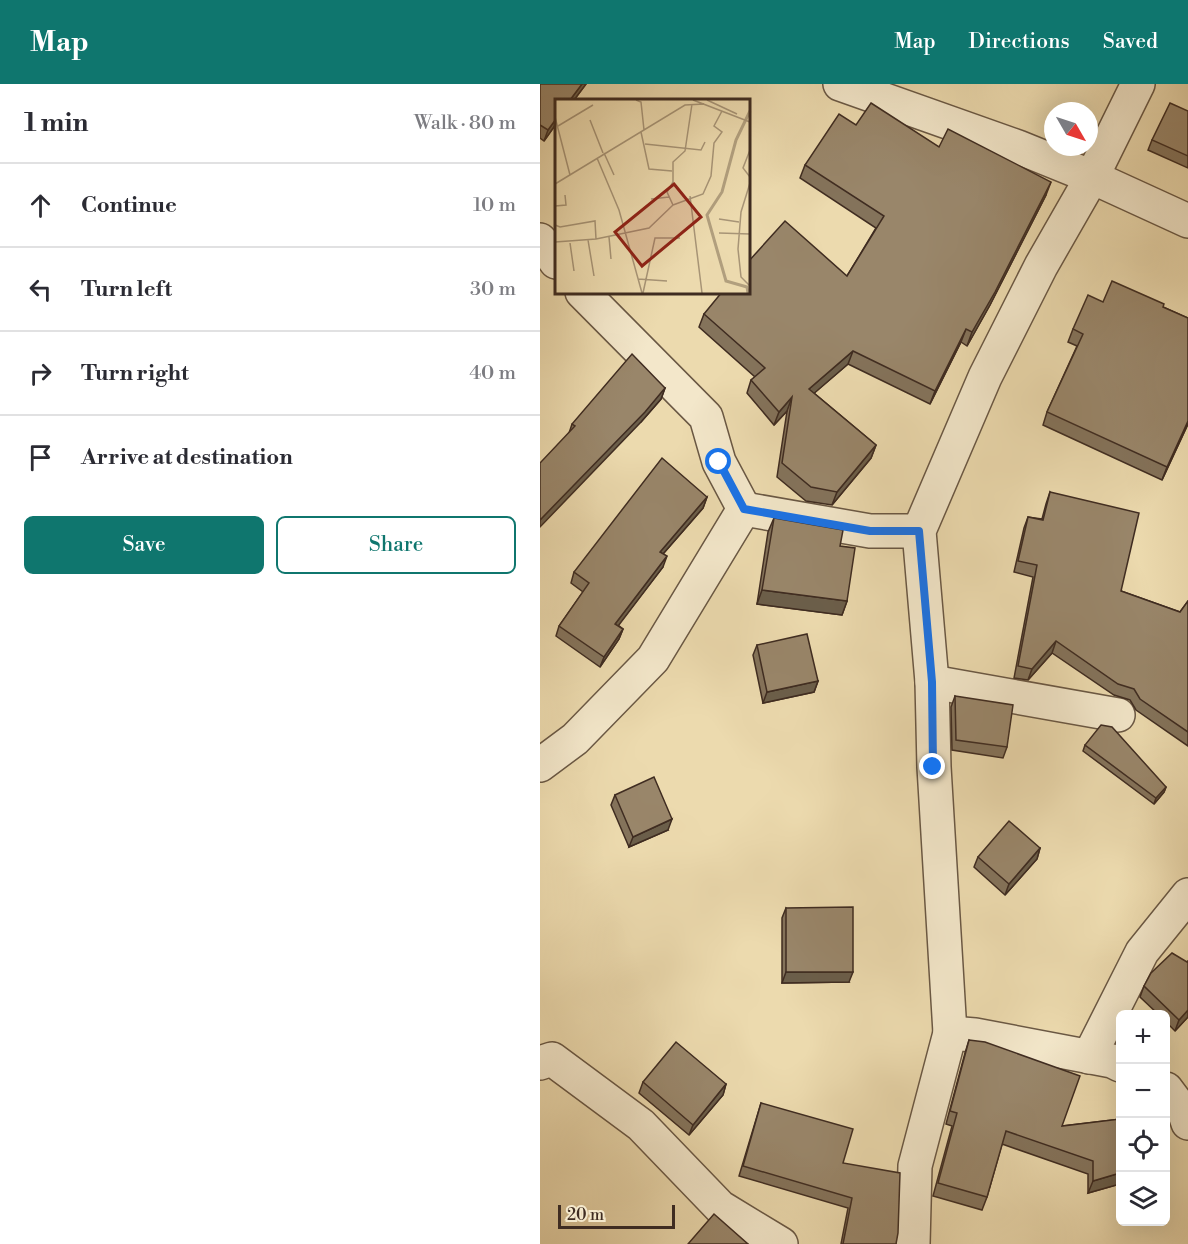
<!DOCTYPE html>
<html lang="en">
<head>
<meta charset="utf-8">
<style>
  body { margin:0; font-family:"Libre Bodoni",serif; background:#f7f7f7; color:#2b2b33 }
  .controls { position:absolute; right:18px; bottom:18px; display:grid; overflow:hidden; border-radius:9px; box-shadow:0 6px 24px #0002 }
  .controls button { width:54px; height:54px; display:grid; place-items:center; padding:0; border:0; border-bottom:2px solid #e1e1e2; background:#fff; color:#2b2b33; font:30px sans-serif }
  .compass { position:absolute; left:504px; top:18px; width:54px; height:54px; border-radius:50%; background:#fff; box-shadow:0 6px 24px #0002; rotate:129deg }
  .scale { position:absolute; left:18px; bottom:15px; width:117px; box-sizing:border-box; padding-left:6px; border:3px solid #3f2c21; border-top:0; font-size:16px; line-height:21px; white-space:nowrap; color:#3f2c21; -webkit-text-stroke:4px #f3e7ca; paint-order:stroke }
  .stop { position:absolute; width:18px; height:18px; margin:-14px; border:4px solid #1a73e8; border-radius:50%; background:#fff }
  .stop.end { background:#1a73e8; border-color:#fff; box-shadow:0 2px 6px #0008 }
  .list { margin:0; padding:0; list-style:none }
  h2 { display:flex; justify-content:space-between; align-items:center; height:78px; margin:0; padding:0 24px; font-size:26px }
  h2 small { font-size:20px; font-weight:400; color:#7c7c81 }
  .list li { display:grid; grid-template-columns:39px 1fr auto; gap:18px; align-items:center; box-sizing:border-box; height:84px; padding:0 24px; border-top:2px solid #e1e1e2 }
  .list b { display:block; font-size:22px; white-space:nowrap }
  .list em { font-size:20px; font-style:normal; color:#7c7c81 }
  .actions { display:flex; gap:12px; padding:18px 24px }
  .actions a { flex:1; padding:14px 0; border:2px solid #0f766e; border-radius:9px; text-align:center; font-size:21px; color:#0f766e }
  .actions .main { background:#0f766e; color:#fff }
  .icon { flex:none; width:33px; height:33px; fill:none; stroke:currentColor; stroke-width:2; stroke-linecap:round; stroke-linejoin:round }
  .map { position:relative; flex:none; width:648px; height:1160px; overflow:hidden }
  header { display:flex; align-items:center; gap:36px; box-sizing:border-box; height:84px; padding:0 30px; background:#0f766e; color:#fff }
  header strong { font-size:28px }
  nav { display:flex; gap:33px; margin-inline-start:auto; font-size:21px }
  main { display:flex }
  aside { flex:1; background:#fff }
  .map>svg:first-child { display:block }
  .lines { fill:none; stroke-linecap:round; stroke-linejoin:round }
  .minor-casing { stroke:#6a5844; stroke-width:36 }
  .tertiary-casing { stroke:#6a5844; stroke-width:36 }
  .minor { stroke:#f3e7ca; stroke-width:33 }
  .tertiary { stroke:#f3e7ca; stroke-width:33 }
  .wall { fill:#84735b; stroke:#3f2c21; stroke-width:1.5 }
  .shaded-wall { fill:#6b5e4a; stroke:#3f2c21; stroke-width:1.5 }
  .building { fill:#99866a; stroke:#3f2c21; stroke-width:1.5 }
  .route { stroke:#1a73e8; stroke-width:8 }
  .inset-river { fill:none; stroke:#b19f7e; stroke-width:3 }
  .inset-road { fill:none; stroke:#a79476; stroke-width:1.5 }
  .view { fill:#8f2418; fill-opacity:0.15; stroke:#8f2418; stroke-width:3 }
  .inset-edge { fill:none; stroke:#3f2c21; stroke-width:3 }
</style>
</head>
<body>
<header>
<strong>Map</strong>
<nav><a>Map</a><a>Directions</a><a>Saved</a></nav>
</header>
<main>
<aside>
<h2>1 min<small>Walk · 80 m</small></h2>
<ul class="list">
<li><svg class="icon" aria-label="ahead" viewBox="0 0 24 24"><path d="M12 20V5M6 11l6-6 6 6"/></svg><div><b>Continue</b></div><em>10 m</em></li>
<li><svg class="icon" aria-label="left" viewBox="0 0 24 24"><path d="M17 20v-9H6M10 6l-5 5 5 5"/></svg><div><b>Turn left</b></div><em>30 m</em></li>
<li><svg class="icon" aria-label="right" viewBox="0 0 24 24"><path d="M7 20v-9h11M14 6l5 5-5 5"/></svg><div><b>Turn right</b></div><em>40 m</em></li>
<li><svg class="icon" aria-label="arrive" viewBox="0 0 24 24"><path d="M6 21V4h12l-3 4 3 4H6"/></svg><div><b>Arrive at destination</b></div></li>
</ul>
<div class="actions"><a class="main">Save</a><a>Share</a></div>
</aside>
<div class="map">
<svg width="648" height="1160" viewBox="0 0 648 1160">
  <rect width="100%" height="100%" fill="#ecdaae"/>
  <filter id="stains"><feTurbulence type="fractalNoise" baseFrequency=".00333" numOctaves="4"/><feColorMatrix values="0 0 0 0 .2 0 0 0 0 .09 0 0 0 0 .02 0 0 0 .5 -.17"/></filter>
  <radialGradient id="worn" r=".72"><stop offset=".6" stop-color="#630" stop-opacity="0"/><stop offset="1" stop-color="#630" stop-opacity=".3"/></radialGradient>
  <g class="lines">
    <!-- minor casing -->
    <g class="minor-casing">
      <g id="minor">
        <polyline points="0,156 16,178"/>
        <polyline points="204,425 330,447 379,447"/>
        <polyline points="392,598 578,631"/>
        <polyline points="0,681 35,655 113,575 204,425 179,378 166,333 42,208"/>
        <polyline points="410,949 394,683 392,598 379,447 445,293 501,182 552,93 598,0"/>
        <polyline points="549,973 602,868 648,811"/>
        <polyline points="0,979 12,975 101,1041 180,1123 241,1160"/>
        <polyline points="626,1005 645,1030 648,1039"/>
        <polyline points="373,1160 375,1082 410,949 435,951 572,977 580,981"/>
      </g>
    </g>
    <!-- tertiary casing -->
    <g class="tertiary-casing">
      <polyline id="tertiary" points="300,0 478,63 552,93 648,137"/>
    </g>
    <!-- minor -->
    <use href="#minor" class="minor"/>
    <!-- tertiary -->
    <use href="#tertiary" class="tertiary"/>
  </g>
  <!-- wall -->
  <g class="wall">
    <polygon points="0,0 46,0 34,16 16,16 16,40 4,57 0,54"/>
    <polygon points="648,27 648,84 608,66 612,56"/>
    <polygon points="316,41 399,63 506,111 450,221 427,262 421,258 390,320 308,280 274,309 336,361 331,374 292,421 266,417 237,393 247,327 234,341 207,309 211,296 215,293 159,243 164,230 307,192 336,144 260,94 265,81"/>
    <polygon points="563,218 623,223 648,234 648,340 622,396 503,341 507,328 537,262 528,258 533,245"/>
    <polygon points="125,304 121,315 101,338 29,349 32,340"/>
    <polygon points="510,408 581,507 640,528 648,517 648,662 596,626 590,616 574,611 512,569 488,596 474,594 493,493 474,488 484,444 488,433 502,435 506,420"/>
    <polygon points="167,413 163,424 123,470 123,483 78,541 83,545 79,555 60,583 16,552 19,542 43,508 31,499 34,488"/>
    <polygon points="234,434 300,462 307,517 302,531 217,520 228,448"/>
    <polygon points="217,561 278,597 274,608 223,619 213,571"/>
    <polygon points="415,612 467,663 463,674 412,666 411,623"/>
    <polygon points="545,661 626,703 624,708 614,720 543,667"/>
    <polygon points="75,711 128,746 89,763 71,721"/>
    <polygon points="500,764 497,775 465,811 434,783 438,773"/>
    <polygon points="246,824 309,898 242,899 242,834"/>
    <polygon points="648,877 648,933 635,947 626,938 626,930 618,930 600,913 604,902"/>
    <polygon points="429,956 522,1042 580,1035 580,1100 548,1109 548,1090 462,1060 447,1113 442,1126 393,1112 412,1042 406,1040 425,969"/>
    <polygon points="103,998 186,1000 183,1011 149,1051 99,1009"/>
    <polygon points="221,1019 303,1079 356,1160 301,1160 308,1124 199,1092"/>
  </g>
  <!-- shaded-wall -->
  <g class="shaded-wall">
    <polygon points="42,0 46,0 34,16 30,16"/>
    <polygon points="16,35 16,40 4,57 8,46"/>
    <polygon points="511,98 506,111 450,221 427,262 432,248"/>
    <polygon points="426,245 421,258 390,320 395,307"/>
    <polygon points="313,267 308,280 264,318 269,305"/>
    <polygon points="125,304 121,315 101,338 0,443 0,436"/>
    <polygon points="252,313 247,327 234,341 239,328"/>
    <polygon points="648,337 648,340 622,396 627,383"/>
    <polygon points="336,361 331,374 292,421 297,408"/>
    <polygon points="167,413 163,424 116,478 120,468"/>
    <polygon points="127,472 123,483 72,550 75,540"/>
    <polygon points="222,506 307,517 302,531 217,520"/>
    <polygon points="83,545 79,555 60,583 64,573"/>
    <polygon points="516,557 512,569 488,596 492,585"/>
    <polygon points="278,597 274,608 223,619 227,608"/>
    <polygon points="626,703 624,708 614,720 616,714"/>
    <polygon points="132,735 128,746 89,763 93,753"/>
    <polygon points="500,764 497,775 465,811 469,800"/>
    <polygon points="246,888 313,888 309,898 242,899"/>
    <polygon points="648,926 648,933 635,947 639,936"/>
    <polygon points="186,1000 183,1011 149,1051 153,1041"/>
    <polygon points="580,1089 580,1100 548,1109 553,1097"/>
  </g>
  <!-- building -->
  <g class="building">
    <polygon points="0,0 42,0 30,16 16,16 16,35 8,46 0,41"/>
    <polygon points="331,19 399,63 408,45 511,98 455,208 432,248 426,245 395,307 313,267 269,305 336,361 297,408 271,403 242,379 252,313 239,328 211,296 225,284 164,230 182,208 208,208 208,178 245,137 307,192 344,132 265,81 299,30 316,41"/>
    <polygon points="630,19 648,27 648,72 612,56"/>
    <polygon points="572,197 624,220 623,223 648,234 648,337 627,383 507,328 543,250 533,245 548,211 563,218"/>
    <polygon points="92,270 125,304 105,328 0,436 0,379 35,342 32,340"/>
    <polygon points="122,374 167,413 120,468 127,472 75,540 83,545 64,573 19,542 49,499 34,488"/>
    <polygon points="510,408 599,429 581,507 640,528 648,517 648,648 600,615 594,605 578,600 516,557 492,585 478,582 497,481 478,477 488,433 503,436"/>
    <polygon points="234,434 303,446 300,462 315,464 307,517 222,506"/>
    <polygon points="267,550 278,597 227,608 217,561"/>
    <polygon points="415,612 473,621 467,663 416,656"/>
    <polygon points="561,641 572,643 626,703 616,714 545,661"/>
    <polygon points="114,693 132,735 93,753 75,711"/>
    <polygon points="469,737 500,764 469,800 438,773"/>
    <polygon points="313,823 313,888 246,888 246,824"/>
    <polygon points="632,869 647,878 648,877 648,926 639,936 604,902 611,889"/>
    <polygon points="429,956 445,958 540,992 522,1042 580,1035 580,1089 553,1097 553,1077 466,1047 447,1113 398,1099 417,1029 410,1027"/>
    <polygon points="136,958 186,1000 153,1041 103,998"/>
    <polygon points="221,1019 313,1045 303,1079 360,1089 358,1149 356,1160 303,1160 312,1114 203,1082"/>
    <polygon points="174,1130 208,1160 148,1160"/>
  </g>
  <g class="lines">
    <!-- route -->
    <polyline class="route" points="179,378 204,425 330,447 379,447 392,598 393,683"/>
  </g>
  <!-- overview -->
  <g transform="translate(15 15)">
    <rect width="195" height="195" fill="#ecdaae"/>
    <path class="inset-river" d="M193,194L192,188L171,182L152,116L167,93L181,41L195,12"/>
    <path class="inset-road" d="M81,1L86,3L89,31M138,1L195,23M152,1L182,15M137,5L130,52L118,63V83L112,93L118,106L148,95L156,77L159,44L167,33L159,27L167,12M0,18L15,76M35,21L48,54M3,27L38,6M86,33L94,70L117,72M90,45L146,51L150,43M195,51L188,69L195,78M49,54L59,76M42,59L64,111L87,194M195,84L186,113L183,150L186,178L195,187M0,85L130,6L149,5M135,97L147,194M96,100L114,98M0,107L11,106L10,96M164,120L184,123M0,126L5,128L40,122L41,140M164,134L195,135M54,138L56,160M33,141L39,177M0,143L41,140L94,129L118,106M15,144L19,172M83,180L112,182M88,194L100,139H125"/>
    <path class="view" d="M119,85L146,118L87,167L60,133Z"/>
    <rect width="195" height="195" class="inset-edge"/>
  </g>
  <rect width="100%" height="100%" filter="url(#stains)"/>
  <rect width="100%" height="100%" fill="url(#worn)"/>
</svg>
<div class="controls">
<button>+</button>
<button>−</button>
<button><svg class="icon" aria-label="locate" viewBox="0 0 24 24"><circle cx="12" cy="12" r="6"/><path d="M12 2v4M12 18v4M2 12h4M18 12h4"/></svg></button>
<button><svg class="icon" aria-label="layers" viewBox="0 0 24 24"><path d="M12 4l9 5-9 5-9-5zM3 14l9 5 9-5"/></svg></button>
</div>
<svg class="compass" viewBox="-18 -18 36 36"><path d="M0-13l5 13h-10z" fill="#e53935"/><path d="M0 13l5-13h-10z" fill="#7c7c81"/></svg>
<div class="scale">20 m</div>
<div class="stop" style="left:179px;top:378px"></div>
<div class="stop end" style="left:393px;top:683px"></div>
</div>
</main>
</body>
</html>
